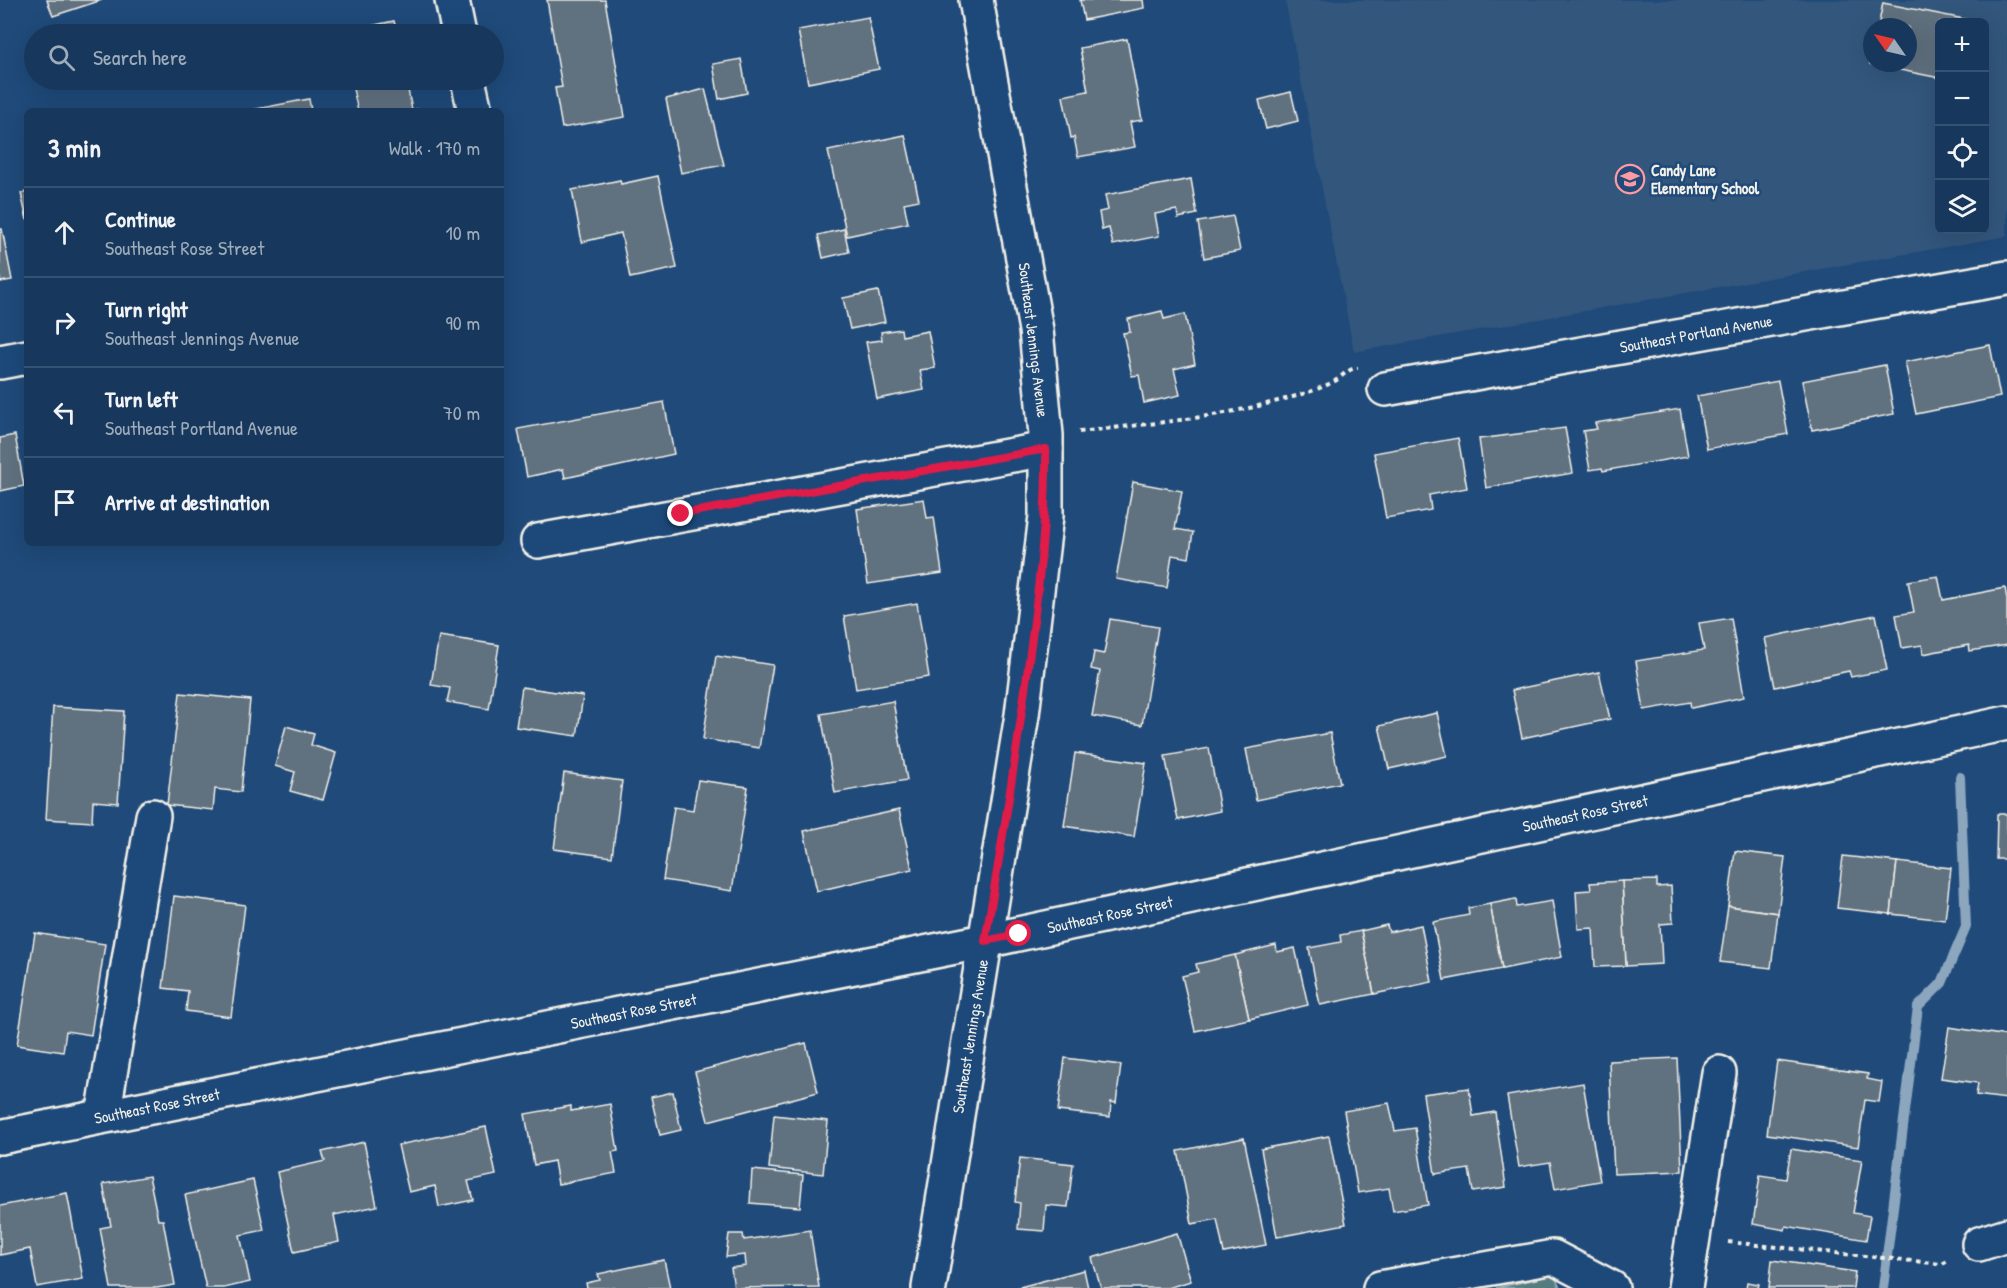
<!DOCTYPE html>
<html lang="en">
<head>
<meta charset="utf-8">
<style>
  body { margin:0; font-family:"Patrick Hand",sans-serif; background:#203f62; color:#f1f3f6 }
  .controls { position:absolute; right:18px; top:18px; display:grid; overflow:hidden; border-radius:9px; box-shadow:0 6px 24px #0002 }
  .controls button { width:54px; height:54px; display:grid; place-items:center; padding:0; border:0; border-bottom:2px solid #365272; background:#17385c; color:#f1f3f6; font:30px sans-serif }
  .compass { position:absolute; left:1863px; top:18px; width:54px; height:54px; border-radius:50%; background:#17385c; box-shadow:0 6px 24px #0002; rotate:304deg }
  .stop { position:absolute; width:18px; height:18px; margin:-14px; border:4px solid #e11d48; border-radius:50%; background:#fff }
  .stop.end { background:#e11d48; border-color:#fff; box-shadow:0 2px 6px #0008 }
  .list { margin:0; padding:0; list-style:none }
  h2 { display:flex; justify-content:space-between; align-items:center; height:78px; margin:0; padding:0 24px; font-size:26px }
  h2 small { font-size:20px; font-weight:400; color:#9eacbb }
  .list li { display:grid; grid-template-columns:39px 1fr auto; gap:18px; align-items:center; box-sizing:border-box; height:90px; padding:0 24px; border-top:2px solid #365272 }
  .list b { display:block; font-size:22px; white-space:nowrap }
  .list p { margin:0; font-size:20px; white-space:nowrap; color:#9eacbb }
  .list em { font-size:20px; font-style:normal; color:#9eacbb }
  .icon { flex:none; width:33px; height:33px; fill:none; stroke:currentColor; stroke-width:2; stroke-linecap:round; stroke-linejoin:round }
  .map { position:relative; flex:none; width:2007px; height:1288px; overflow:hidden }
  .search { position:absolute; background:#17385c; box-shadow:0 6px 24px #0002; left:24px; top:24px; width:480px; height:66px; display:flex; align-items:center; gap:15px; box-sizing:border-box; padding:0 21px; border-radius:33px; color:#9eacbb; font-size:22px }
  .panel { position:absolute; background:#17385c; box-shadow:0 6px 24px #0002; left:24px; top:108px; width:480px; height:438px; border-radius:9px }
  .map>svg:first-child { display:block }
  .built { fill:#32567c; fill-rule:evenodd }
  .green { fill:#567c82; stroke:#a5b6b5; stroke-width:1.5 }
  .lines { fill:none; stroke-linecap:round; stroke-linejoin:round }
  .stream { stroke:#8ca6be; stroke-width:10 }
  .building { fill:#607180; stroke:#f4f1e8; stroke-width:1.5 }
  .minor-casing { stroke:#f4f1e8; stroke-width:38 }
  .major-casing { stroke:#f4f1e8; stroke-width:38 }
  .path { stroke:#f4f1e8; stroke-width:4; stroke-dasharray:4.5 4.5; stroke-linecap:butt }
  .minor { stroke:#1f4a7a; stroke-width:33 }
  .major { stroke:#1f4a7a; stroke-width:33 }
  .route { stroke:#e11d48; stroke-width:8 }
  .labels { text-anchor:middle; stroke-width:5; stroke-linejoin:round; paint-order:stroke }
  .poi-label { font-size:16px; font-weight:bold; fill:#f4f1e8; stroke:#1f4a7a; text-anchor:start }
  .street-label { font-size:16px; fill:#f4f1e8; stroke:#1f4a7a }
</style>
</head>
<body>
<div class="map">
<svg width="2007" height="1288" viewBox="0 0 2007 1288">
  <rect width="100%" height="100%" fill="#1f4a7a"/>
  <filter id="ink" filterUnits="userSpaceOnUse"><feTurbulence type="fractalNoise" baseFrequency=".0167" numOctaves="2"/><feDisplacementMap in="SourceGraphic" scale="12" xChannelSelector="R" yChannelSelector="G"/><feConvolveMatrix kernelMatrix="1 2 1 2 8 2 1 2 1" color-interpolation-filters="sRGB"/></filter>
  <g filter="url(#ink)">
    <!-- built -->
    <path class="built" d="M1285,0H2007V236L1354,352ZM1940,22H1984V230H1940ZM1872,27H1908V63H1872Z"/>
    <!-- green -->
    <polygon class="green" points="1554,1275 1560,1288 1496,1288"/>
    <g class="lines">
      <!-- stream -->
      <polyline class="stream" points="1883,1288 1918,1007 1942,983 1966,927 1960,777"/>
    </g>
    <!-- building -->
    <g class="building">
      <polygon points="47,0 102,0 53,16"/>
      <polygon points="547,0 605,0 625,117 562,128 555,88 562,87"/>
      <polygon points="1080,0 1143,0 1144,8 1084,20"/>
      <polygon points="1883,3 1979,22 1940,22 1940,78 1870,64 1872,56 1872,63 1908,63 1908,27 1878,27"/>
      <polygon points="868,17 879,69 808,83 798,30"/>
      <polygon points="394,21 397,34 342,34 342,32"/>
      <polygon points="1127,39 1142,120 1130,122 1135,147 1078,157 1074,137 1071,138 1063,96 1088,91 1080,48"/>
      <polygon points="741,59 747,93 719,99 713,64"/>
      <polygon points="351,80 406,80 412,110 418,109 419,111 358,111"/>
      <polygon points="705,89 724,165 681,173 666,99"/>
      <polygon points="1291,92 1298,121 1266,129 1259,100"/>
      <polygon points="309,99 311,111 256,111 256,109"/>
      <polygon points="905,135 919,200 904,203 908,223 847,236 828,151"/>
      <polygon points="658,176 677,268 630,278 621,233 582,242 572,190 620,180 621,184"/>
      <polygon points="1191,179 1197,214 1178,218 1177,210 1155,214 1159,236 1113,245 1109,228 1102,230 1099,212 1108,210 1105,195"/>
      <polygon points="27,192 27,220 21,193"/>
      <polygon points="1233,216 1240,251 1204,258 1198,222"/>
      <polygon points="0,229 2,229 12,280 0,282"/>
      <polygon points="844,229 849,252 823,258 818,235"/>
      <polygon points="878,291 885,322 850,329 843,298"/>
      <polygon points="1162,311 1164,319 1185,314 1195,364 1174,369 1180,395 1144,403 1139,375 1132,376 1123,333 1130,332 1128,319"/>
      <polygon points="901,329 902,336 928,331 935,368 920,370 924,390 877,399 866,342 882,340 881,332"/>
      <polygon points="1990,345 2000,397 1916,414 1905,362"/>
      <polygon points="1885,365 1894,414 1812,430 1802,381"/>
      <polygon points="1778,381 1788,434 1707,449 1697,396"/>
      <polygon points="664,402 674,454 565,478 563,469 527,477 518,429"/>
      <polygon points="1680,409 1688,456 1603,471 1602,468 1590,470 1583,431 1597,429 1595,423"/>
      <polygon points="1565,428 1573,473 1486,488 1479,439"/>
      <polygon points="15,435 24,486 0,491 0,438"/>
      <polygon points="1458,438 1467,488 1429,495 1431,510 1386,518 1374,453"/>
      <polygon points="1133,482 1182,491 1175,529 1193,532 1189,558 1172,555 1167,588 1116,579"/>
      <polygon points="924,499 927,518 934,517 942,573 868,584 857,509"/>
      <polygon points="1938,576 1943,600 2005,588 2007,599 2007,645 1970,651 1969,645 1923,654 1922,645 1902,648 1896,615 1914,612 1908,581"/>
      <polygon points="917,603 929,677 856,689 844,616"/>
      <polygon points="1876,615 1887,670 1851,677 1849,671 1775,687 1765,638"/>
      <polygon points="1731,618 1744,697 1691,708 1690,702 1644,710 1636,661 1704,650 1699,623"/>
      <polygon points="1110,619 1158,627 1142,725 1092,716 1100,671 1091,669 1094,652 1104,654"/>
      <polygon points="439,636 499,645 489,709 447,702 450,688 431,685"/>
      <polygon points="716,656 773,665 759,748 703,739"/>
      <polygon points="1599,672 1610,719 1522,738 1512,690"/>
      <polygon points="522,687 583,696 577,736 516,727"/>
      <polygon points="180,693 250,700 241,792 215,789 213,810 167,805"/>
      <polygon points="893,701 907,780 835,793 821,714"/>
      <polygon points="53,707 124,711 118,803 93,801 92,822 46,819"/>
      <polygon points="1437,713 1447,756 1389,769 1379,726"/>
      <polygon points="286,726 314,734 311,745 336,753 323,800 290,791 295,772 275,766"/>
      <polygon points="1330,733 1340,783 1256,800 1246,749"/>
      <polygon points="1209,748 1220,811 1178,820 1165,756"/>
      <polygon points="1075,753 1146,763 1134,837 1064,826"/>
      <polygon points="564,773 622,781 612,857 554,849"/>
      <polygon points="698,780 748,787 732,891 663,880 674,807 693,810"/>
      <polygon points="899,810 912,869 817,891 804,831"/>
      <polygon points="1997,814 2007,814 2007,859 1996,859"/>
      <polygon points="1735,851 1785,857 1778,913 1728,906"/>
      <polygon points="1843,856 1897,862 1891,914 1837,908"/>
      <polygon points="1897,862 1951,868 1945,920 1891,914"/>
      <polygon points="1657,880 1657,887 1671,886 1673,923 1660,924 1662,964 1626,966 1622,881"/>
      <polygon points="1622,881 1626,966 1595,967 1593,928 1578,929 1576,891 1591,890 1590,883"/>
      <polygon points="174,896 245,905 231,1017 186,1011 188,991 163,988"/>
      <polygon points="1516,899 1517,907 1552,901 1562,957 1502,969 1490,904"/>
      <polygon points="1490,904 1502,969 1444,980 1433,922 1469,915 1468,908"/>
      <polygon points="1728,906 1778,913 1771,968 1720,962"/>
      <polygon points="1387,925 1389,932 1421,925 1432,982 1374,994 1361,931"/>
      <polygon points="1361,931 1374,994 1320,1005 1309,948 1341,942 1340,935"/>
      <polygon points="35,933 105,944 91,1035 66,1031 63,1052 17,1045"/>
      <polygon points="1276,945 1277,952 1295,948 1308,1005 1249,1019 1235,955"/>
      <polygon points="1235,955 1249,1019 1195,1031 1182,976 1198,972 1196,964"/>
      <polygon points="1949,1027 2007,1036 2007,1099 1976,1095 1978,1083 1941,1078"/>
      <polygon points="806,1043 818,1092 708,1121 695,1072"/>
      <polygon points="1065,1058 1121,1065 1116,1103 1111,1102 1110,1117 1058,1111"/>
      <polygon points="1677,1058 1682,1171 1614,1174 1609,1061"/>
      <polygon points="1777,1061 1868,1074 1867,1079 1882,1082 1879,1102 1865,1100 1858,1147 1767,1134"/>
      <polygon points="1583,1083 1600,1181 1555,1189 1550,1162 1519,1167 1507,1096"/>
      <polygon points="1469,1088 1473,1116 1495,1112 1506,1187 1473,1192 1469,1169 1435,1174 1423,1094"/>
      <polygon points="673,1092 681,1130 660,1135 651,1097"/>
      <polygon points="1389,1103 1395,1131 1415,1128 1428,1205 1393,1211 1389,1188 1358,1193 1344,1111"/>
      <polygon points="610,1104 618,1151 612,1152 616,1173 558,1184 554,1161 534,1165 525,1114 571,1106 571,1111"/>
      <polygon points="774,1115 828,1121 823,1174 769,1168"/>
      <polygon points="486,1127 496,1175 468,1181 473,1200 439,1207 435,1186 409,1192 398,1145"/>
      <polygon points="1329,1136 1346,1224 1277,1237 1261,1149"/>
      <polygon points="1244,1138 1266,1245 1224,1253 1217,1219 1192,1224 1178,1151"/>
      <polygon points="364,1142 377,1206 334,1215 339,1242 294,1252 277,1172 325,1161 322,1152"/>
      <polygon points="1791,1149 1862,1160 1853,1213 1870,1216 1866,1240 1786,1226 1785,1230 1753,1224 1760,1175 1786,1179"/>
      <polygon points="1020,1158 1073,1164 1068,1207 1046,1205 1044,1231 1018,1229 1020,1203 1015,1202"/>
      <polygon points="752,1170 803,1175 800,1207 750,1203"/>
      <polygon points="149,1176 158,1220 163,1220 175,1285 157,1288 111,1288 100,1228 111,1226 103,1184"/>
      <polygon points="253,1180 264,1230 240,1235 250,1282 224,1288 206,1288 185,1195"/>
      <polygon points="67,1193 83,1279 37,1287 30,1249 0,1255 0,1206"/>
      <polygon points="810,1230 819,1287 734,1288 731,1268 746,1266 745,1255 726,1257 729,1234 743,1234 744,1240"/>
      <polygon points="1177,1233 1191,1281 1167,1288 1101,1288 1092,1258"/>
      <polygon points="664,1260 670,1288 587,1288 586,1283 600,1280 598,1274"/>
      <polygon points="1772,1260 1855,1272 1853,1288 1769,1288"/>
      <polygon points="1084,1270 1088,1288 1016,1288"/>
      <polygon points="1747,1282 1759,1284 1758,1288 1746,1288"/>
    </g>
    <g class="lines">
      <!-- minor casing -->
      <g class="minor-casing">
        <g id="minor">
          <polyline points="452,0 459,34"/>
          <polyline points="468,80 475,111"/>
          <polyline points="0,362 27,357"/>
          <path id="s1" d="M1385,389L2007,278"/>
          <polyline points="538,541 1046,449"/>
          <polyline points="103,1116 153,816"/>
          <path id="s2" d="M0,1137L985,941L2007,723"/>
          <polyline points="1979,1244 2007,1235"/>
          <polyline points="1380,1288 1553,1257 1612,1288"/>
          <polyline points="1685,1288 1719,1073"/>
        </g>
      </g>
      <!-- major casing -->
      <g class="major-casing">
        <g id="major">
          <path id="s3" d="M929,1288L1022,715L1046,516V435L1036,330L976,0"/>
        </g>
      </g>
      <!-- path -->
      <g class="path">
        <path d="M1079,432C1145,424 1210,419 1274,402C1293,397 1313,392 1331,383C1341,379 1347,368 1358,368"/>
        <polyline points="1728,1242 1942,1264 1950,1260"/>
      </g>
      <!-- minor -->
      <use href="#minor" class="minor"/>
      <!-- major -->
      <use href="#major" class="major"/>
    </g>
  </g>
  <g class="lines" filter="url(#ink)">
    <!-- route -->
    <path class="route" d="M681,514L1046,449C1047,522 1038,594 1028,667C1016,758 1001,850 985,941L1019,934"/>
  </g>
  <!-- icons -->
  <defs>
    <g id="school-ring" transform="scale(1.5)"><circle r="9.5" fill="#1f4a7a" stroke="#ff9aa2" stroke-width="1.5"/><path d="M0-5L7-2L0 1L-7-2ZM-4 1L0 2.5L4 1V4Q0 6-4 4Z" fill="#ff9aa2"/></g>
  </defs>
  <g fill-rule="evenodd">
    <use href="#school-ring" x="1630" y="179"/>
  </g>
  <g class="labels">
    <!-- poi labels -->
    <g class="poi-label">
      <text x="1651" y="176">Candy Lane<tspan x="1651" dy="18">Elementary School</tspan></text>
    </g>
    <!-- street labels -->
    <g class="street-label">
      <text dy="6" stroke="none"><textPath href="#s1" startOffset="316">Southeast Portland Avenue</textPath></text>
      <text transform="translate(1034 340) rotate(83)" y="6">Southeast Jennings Avenue</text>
      <text dy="6" stroke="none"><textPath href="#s2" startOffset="1618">Southeast Rose Street</textPath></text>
      <text dy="6" stroke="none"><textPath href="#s2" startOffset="1132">Southeast Rose Street</textPath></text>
      <text dy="6" stroke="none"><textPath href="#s2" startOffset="646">Southeast Rose Street</textPath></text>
      <text dy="6" stroke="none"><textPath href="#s3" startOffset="255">Southeast Jennings Avenue</textPath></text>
      <text dy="6" stroke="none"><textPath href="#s2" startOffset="160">Southeast Rose Street</textPath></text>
    </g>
  </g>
</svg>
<div class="controls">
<button>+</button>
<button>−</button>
<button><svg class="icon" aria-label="locate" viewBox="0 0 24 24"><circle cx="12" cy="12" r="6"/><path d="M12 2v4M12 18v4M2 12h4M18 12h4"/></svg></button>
<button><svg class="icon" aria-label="layers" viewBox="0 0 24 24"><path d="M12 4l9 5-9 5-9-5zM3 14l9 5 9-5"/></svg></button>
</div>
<svg class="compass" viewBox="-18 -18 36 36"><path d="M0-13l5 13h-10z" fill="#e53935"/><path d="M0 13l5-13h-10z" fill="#9eacbb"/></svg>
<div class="stop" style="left:1019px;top:934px"></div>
<div class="stop end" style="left:681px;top:514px"></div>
<div class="search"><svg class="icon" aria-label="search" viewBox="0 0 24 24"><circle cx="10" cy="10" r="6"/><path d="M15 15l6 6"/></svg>Search here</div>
<section class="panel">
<h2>3 min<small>Walk · 170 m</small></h2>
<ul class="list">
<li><svg class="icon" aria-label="ahead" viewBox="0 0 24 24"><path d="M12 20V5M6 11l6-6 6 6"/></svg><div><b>Continue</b><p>Southeast Rose Street</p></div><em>10 m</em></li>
<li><svg class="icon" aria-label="right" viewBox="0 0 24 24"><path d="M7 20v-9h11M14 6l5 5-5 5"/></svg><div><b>Turn right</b><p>Southeast Jennings Avenue</p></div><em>90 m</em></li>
<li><svg class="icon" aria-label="left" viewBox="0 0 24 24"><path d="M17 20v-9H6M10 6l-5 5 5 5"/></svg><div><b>Turn left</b><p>Southeast Portland Avenue</p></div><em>70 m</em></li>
<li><svg class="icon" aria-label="arrive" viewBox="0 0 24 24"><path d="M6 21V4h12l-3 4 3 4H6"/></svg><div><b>Arrive at destination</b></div></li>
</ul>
</section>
</div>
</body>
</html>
